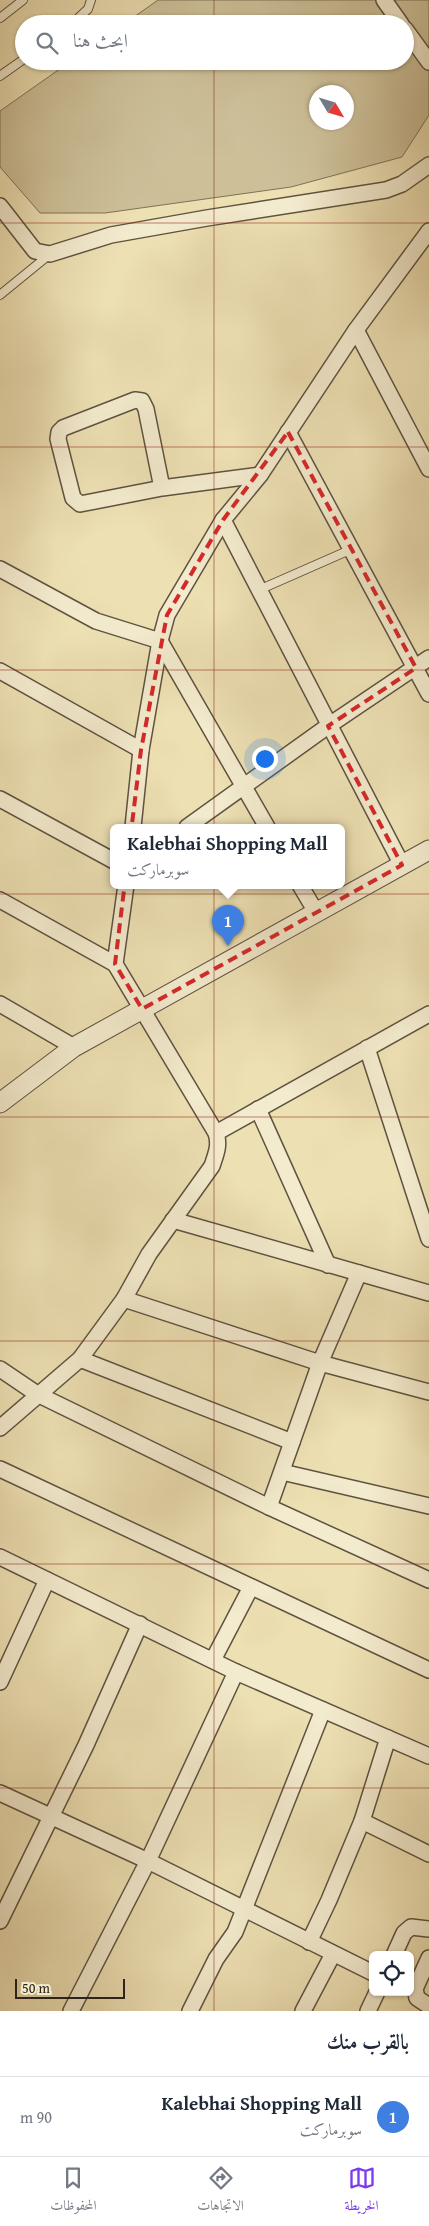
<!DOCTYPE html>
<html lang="ar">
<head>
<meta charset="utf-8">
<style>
  body { margin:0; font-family:"Gentium Book Plus",Amiri,serif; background:#f6f6f7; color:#1f2937; direction:rtl }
  .controls { position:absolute; right:15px; bottom:15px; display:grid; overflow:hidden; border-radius:8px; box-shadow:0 1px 4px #0004 }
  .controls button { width:45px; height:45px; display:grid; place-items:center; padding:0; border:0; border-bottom:1px solid #e0e1e3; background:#fff; color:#1f2937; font:25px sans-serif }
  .compass { position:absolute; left:309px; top:85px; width:45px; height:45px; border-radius:50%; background:#fff; box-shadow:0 1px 4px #0004; rotate:128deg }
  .scale { position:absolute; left:15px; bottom:12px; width:110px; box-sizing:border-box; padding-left:5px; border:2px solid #2e2419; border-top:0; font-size:14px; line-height:18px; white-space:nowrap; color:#2e2419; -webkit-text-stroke:4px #f3ebce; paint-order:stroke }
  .you { position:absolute; left:264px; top:758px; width:18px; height:18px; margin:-12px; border:4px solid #fff; border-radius:50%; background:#1a73e8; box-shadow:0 0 0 8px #1a73e833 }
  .badge { display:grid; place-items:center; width:32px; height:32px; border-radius:50%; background:#7c3aed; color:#fff; font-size:16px; font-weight:700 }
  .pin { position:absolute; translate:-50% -41px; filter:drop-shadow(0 1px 2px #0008) }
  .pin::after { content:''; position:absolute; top:26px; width:18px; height:15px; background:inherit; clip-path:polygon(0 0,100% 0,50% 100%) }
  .popup { position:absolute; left:110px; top:824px; width:235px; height:65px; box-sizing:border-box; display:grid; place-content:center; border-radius:8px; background:#fff; filter:drop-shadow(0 1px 4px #0005); font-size:16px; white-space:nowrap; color:#747a83 }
  .popup b { font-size:19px; color:#1f2937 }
  .popup::after { content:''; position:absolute; left:50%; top:100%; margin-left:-10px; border:10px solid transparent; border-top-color:#fff }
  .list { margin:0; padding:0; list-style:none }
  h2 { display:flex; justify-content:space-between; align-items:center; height:65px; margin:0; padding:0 20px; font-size:21px }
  h2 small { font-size:16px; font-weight:400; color:#747a83 }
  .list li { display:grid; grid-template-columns:32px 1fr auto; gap:15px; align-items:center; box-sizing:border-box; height:80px; padding:0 20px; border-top:1px solid #e0e1e3 }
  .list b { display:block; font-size:19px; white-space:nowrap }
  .list p { margin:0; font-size:16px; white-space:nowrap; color:#747a83 }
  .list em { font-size:16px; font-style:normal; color:#747a83 }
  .icon { flex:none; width:28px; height:28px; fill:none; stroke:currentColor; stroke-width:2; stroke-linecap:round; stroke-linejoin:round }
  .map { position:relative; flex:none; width:429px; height:2011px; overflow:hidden; direction:ltr }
  .search { position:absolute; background:#fff; box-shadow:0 1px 4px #0004; left:15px; right:15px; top:15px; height:55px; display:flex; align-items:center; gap:12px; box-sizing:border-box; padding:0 18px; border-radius:28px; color:#747a83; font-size:19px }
  .sheet { height:145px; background:#fff }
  nav { display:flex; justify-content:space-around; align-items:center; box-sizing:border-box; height:70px; border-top:1px solid #e0e1e3; background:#fff; font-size:14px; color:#747a83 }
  nav a { display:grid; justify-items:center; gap:2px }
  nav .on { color:#7c3aed }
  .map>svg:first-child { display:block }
  .green { fill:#cdc099; stroke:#7e7259; fill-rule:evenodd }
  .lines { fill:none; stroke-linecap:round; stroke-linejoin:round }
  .service-casing { stroke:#5e5340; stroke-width:10 }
  .minor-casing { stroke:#5e5340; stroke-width:18 }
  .tertiary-casing { stroke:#5e5340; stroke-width:21 }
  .service { stroke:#f3ebce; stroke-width:8 }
  .minor { stroke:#f3ebce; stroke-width:15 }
  .tertiary { stroke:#f3ebce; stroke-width:19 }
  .marked { fill:none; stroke:#d62828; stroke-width:4; stroke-dasharray:10 6; stroke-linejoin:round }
  .grid { fill:none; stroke:#8f2418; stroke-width:1; stroke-opacity:0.55 }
</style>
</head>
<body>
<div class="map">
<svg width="429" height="2011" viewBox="0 0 429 2011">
  <rect width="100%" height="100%" fill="#ede0b3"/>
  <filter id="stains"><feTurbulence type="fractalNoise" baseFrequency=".004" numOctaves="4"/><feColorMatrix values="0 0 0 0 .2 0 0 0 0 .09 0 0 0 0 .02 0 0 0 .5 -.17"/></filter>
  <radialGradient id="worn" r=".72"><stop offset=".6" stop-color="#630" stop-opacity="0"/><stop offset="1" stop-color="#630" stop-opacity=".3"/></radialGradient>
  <!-- green -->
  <path class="green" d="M158,0H429V115L402,157L291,187L105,213H40L0,167V111L71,61H405V24H124ZM316,92H346V122H316Z"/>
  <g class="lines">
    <!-- service casing -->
    <g class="service-casing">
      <g id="service">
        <polyline points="0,18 23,0"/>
        <polyline points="72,24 88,9 91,0"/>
        <polyline points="0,76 24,59"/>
        <polyline points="0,295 49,255"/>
        <polyline points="261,589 352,549"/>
      </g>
    </g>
    <!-- minor casing -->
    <g class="minor-casing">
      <g id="minor">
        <polyline points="384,0 401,24"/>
        <polyline points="405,29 429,62"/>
        <polyline points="0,206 35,251 50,254 111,235 207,218 386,190 402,184 429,165"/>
        <polyline points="356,330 429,469"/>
        <polyline points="288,432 429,694"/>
        <polyline points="162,488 146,409 142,401 135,400 63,428 59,432 58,439 73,498 80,504 162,488 260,475"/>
        <polyline points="223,520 402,865"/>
        <polyline points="0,569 96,621 160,641 267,827"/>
        <polyline points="0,671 141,750"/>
        <polyline points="0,799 114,861"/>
        <polyline points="133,827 141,750 160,641 167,615 223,520 260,475 356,330 429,231"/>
        <polyline points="187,827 328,726 429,658"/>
        <polyline points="300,885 316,912"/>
        <polyline points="0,900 115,964"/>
        <polyline points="0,1004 74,1047"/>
        <polyline points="367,1048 429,1239"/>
        <polyline points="258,1109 328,1265"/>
        <polyline points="216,1133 429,1014"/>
        <polyline points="173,1220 429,1293"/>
        <polyline points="124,1299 320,1363 429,1392"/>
        <polyline points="80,1359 292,1442"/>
        <polyline points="0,1369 37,1394 269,1507 429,1580"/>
        <path d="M0,1428L80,1359L124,1299L149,1254L212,1166C216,1154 220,1145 216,1133L115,964L126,885"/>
        <polyline points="0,1469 429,1670"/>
        <polyline points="282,1472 429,1506"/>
        <polyline points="269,1507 320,1363 359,1273"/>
        <polyline points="0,1557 236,1672 429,1756"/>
        <polyline points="213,1660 251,1587"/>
        <polyline points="0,1682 47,1580"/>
        <polyline points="0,1793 148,1861 373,1973"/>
        <polyline points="362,1821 429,1854"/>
        <polyline points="0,1921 86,1745 140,1624"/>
        <polyline points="309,1942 329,1900 362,1821 388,1738"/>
        <polyline points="394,1955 404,1933 411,1927 429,1929"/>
        <polyline points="429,1958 415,1989 417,1998 429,2006"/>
        <polyline points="71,2011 148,1861 236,1672"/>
        <polyline points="190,2011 216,1959 235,1932 323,1710"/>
        <polyline points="303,2011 333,1954"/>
        <polyline points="368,2011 377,1992"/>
      </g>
    </g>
    <!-- tertiary casing -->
    <g class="tertiary-casing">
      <polyline id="tertiary" points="0,1103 74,1047 429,850"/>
    </g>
    <!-- service -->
    <use href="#service" class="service"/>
    <!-- minor -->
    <use href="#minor" class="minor"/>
    <!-- tertiary -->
    <use href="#tertiary" class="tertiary"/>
  </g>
  <!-- marked area -->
  <path class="marked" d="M288,432L416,668L328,726L402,865L142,1009L115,964L141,750L167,615L223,520Z"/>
  <!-- grid -->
  <path class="grid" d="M214,0V24M214,61V2011M0,223H429M0,447H429M0,670H429M0,894H429M0,1117H429M0,1341H429M0,1564H429M0,1788H429"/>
  <rect width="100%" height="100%" filter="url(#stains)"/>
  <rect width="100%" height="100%" fill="url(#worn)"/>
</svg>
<div class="controls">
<button><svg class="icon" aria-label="locate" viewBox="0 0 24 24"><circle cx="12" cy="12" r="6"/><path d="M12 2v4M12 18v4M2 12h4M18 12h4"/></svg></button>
</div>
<svg class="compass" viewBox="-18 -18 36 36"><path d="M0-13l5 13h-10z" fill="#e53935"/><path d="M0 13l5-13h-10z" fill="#747a83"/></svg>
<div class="scale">50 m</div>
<div class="you"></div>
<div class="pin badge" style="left:228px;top:946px;background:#3f7fe0">1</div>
<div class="popup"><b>Kalebhai Shopping Mall</b>سوبرماركت</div>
<div class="search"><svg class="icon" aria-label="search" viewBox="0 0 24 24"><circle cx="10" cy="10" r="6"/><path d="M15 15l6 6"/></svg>ابحث هنا</div>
</div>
<section class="sheet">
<h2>بالقرب منك<small></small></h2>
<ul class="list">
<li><span class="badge" style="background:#3f7fe0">1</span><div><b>Kalebhai Shopping Mall</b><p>سوبرماركت</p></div><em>90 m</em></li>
</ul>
</section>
<nav>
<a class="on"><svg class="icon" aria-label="map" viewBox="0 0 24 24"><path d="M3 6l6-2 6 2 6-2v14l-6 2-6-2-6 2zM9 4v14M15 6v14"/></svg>الخريطة</a>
<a><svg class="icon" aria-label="directions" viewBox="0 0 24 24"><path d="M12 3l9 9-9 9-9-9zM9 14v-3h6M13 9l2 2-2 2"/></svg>الاتجاهات</a>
<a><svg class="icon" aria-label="saved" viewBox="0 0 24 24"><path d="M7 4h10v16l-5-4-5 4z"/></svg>المحفوظات</a>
</nav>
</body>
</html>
